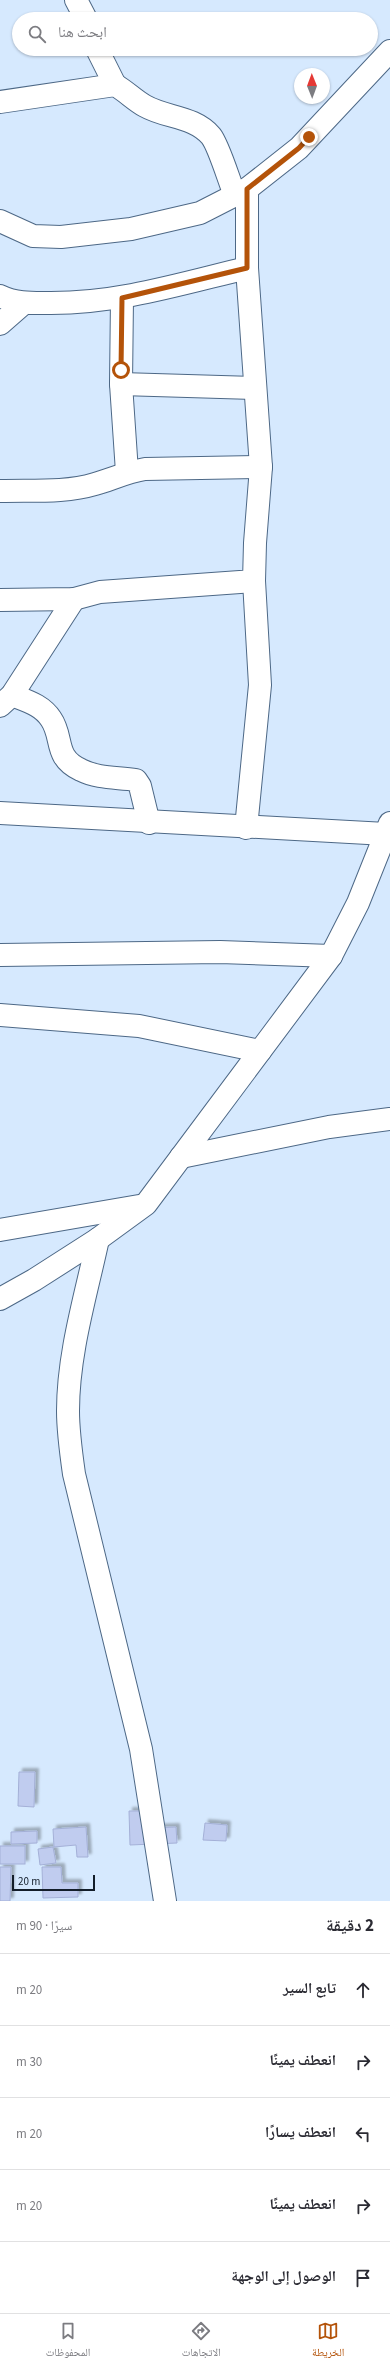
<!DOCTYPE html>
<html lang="ar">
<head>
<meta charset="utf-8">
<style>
  body { margin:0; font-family:"Source Sans 3","Noto Naskh Arabic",sans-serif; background:#f7f7f7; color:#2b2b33; direction:rtl }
  .compass { position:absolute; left:294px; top:68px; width:36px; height:36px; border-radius:50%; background:#fff; box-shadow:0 1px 3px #0004; rotate:359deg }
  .scale { position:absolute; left:12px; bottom:10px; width:83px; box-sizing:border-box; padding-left:4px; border:2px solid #131e2a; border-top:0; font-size:11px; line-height:14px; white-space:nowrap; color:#131e2a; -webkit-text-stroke:3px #d6e9fe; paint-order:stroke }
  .stop { position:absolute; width:12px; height:12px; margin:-9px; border:3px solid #b45309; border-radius:50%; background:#fff }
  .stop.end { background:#b45309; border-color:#fff; box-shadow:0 1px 4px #0008 }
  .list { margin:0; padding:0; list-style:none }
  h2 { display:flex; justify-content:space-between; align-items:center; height:52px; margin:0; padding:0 16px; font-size:17px }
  h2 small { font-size:13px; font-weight:400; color:#7c7c81 }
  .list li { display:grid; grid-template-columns:26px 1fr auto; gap:12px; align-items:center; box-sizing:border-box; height:72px; padding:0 16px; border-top:1px solid #e1e1e2 }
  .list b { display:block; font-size:15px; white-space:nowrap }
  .list em { font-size:13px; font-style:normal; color:#7c7c81 }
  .icon { flex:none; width:22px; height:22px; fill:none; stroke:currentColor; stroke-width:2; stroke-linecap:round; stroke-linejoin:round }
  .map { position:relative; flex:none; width:390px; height:1901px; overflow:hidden; direction:ltr }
  .search { position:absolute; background:#fff; box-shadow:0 1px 3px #0004; left:12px; right:12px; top:12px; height:44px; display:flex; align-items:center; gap:10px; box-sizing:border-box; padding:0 14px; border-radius:22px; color:#7c7c81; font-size:15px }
  .sheet { height:412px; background:#fff }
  nav { display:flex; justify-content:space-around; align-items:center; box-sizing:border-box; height:56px; border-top:1px solid #e1e1e2; background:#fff; font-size:11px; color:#7c7c81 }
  nav a { display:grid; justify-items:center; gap:2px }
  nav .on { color:#b45309 }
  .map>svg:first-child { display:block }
  .building { fill:#c0ccef; stroke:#a4b0d7; filter:url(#shadow) }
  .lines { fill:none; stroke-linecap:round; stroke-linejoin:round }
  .street-casing { stroke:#4d6886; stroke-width:24 }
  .street { stroke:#fff; stroke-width:22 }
  .route { stroke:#b45309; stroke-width:5 }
</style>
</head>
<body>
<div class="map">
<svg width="390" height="1901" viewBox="0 0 390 1901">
  <defs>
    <filter id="shadow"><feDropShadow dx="3.5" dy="-3.5" stdDeviation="1" flood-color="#0004"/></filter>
  </defs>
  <rect width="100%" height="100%" fill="#d6e9fe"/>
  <!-- building -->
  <g class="building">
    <polygon points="19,1772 35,1772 34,1807 18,1806"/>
    <polygon points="129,1811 144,1811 145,1828 176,1827 177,1843 130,1845"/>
    <polygon points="205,1823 227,1825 226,1841 203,1840"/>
    <polygon points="86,1827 88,1857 77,1857 76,1845 54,1847 53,1829"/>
    <polygon points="37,1831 37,1843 11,1844 11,1832"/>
    <rect x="0" y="1846" width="25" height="18"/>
    <polygon points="53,1847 56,1863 40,1865 38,1849"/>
    <polygon points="0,1867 11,1867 10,1901 0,1901"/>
    <polygon points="42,1867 61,1867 62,1883 78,1883 78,1897 43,1898"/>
  </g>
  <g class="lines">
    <!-- street casing -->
    <g class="street-casing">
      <g id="street">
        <polyline points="76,0 86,19"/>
        <polyline points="97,49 115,85"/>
        <path d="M0,102L115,85C126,91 134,100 145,106C166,118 194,116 211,136C219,146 229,181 235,195"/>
        <polyline points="0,221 33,236 61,237 131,229 200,213 247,189 299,148 390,51"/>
        <path d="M0,296C16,304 33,303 51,303C120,303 180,284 247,268"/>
        <polyline points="122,298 121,384 127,472"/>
        <polyline points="0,324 24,303"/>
        <polyline points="121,384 254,388"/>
        <path d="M0,491C31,490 65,493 95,484C112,479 127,472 145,469L261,467"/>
        <polyline points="0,600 74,599 100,592 254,581 255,543 261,467 247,268 247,189"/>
        <path d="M12,695C27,701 42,705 51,719C64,738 53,757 81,770C99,779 117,777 136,780L140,786L149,823"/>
        <polyline points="0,706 12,695 74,599"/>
        <polyline points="0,813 386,834"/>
        <polyline points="246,828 260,685 254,581"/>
        <polyline points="0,955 220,952 331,956"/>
        <polyline points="0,1015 139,1026 260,1051"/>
        <polyline points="181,1157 329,1127 390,1119"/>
        <polyline points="0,1230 139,1206"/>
        <path d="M98,1239C86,1295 68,1353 68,1411C68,1432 71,1453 74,1474L141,1749L165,1901"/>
        <polyline points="0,1299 34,1280 98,1239 146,1204 331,956 358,903 390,823"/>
      </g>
    </g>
    <!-- street -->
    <use href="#street" class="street"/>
  </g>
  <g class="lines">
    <!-- route -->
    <polyline class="route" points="121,370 122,298 247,268 247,189 299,148 309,137"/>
  </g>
</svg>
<svg class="compass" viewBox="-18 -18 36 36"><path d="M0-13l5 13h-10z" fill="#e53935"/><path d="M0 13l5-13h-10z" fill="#7c7c81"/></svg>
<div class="scale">20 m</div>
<div class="stop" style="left:121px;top:370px"></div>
<div class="stop end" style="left:309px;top:137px"></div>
<div class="search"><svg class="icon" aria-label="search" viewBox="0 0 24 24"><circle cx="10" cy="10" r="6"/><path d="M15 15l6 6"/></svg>ابحث هنا</div>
</div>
<section class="sheet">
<h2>2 دقيقة<small>سيرًا · 90 m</small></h2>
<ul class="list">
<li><svg class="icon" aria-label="ahead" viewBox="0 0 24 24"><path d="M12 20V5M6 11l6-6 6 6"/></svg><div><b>تابع السير</b></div><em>20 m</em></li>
<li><svg class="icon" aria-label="right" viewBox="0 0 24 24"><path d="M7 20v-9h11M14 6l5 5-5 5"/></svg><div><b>انعطف يمينًا</b></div><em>30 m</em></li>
<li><svg class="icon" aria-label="left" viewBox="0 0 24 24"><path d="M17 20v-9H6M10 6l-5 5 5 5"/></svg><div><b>انعطف يسارًا</b></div><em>20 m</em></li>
<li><svg class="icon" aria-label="right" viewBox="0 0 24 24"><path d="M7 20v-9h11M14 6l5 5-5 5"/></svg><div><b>انعطف يمينًا</b></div><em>20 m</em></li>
<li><svg class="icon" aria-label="arrive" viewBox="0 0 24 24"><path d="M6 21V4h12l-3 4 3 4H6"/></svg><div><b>الوصول إلى الوجهة</b></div></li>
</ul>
</section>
<nav>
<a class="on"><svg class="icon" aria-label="map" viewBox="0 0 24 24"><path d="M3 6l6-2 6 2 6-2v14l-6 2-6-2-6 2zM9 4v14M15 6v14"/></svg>الخريطة</a>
<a><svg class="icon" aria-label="directions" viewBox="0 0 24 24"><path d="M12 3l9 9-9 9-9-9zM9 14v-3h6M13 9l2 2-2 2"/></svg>الاتجاهات</a>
<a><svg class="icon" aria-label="saved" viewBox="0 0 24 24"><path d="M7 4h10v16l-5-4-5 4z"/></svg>المحفوظات</a>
</nav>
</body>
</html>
